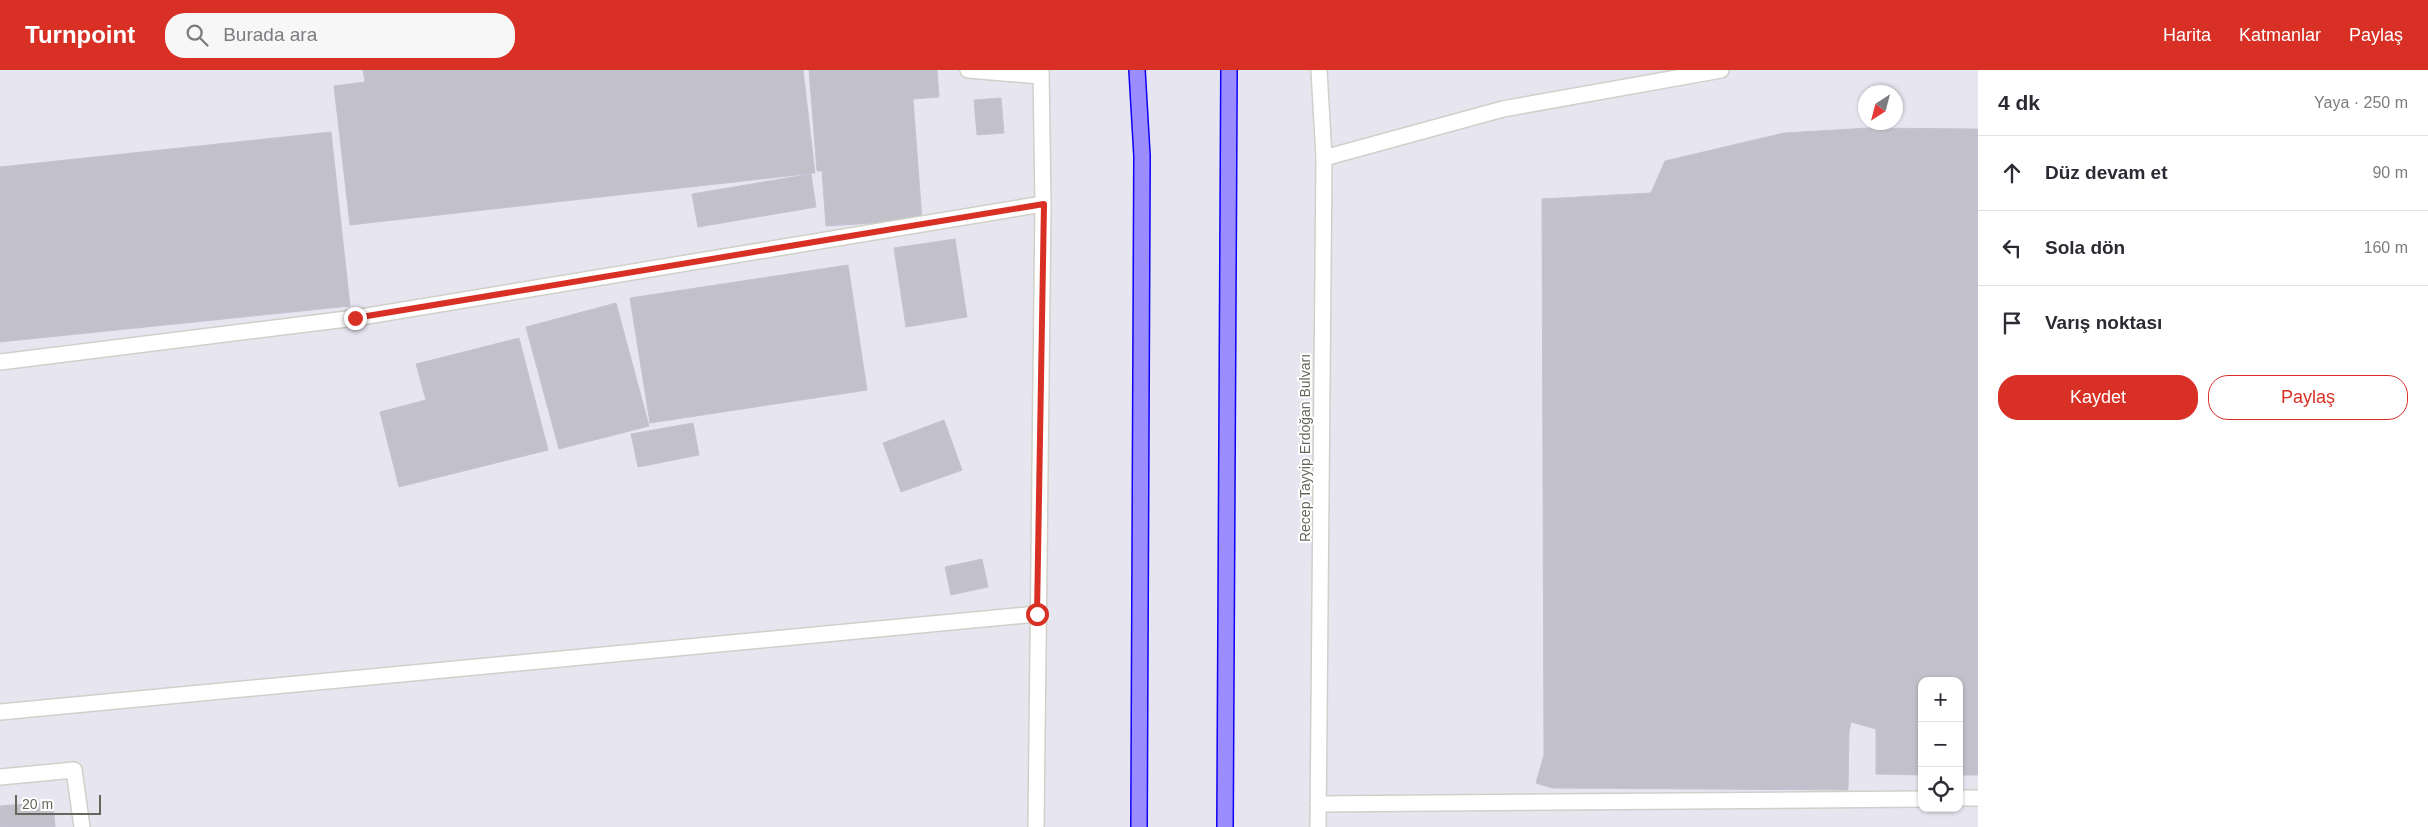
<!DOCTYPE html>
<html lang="tr">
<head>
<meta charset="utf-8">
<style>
  body { margin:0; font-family:Helvetica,sans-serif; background:#f7f7f7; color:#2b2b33 }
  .controls { position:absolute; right:15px; bottom:15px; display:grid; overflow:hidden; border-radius:10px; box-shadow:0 1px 4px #0004 }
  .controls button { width:45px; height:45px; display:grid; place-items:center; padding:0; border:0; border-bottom:1px solid #e1e1e2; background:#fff; color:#2b2b33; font:25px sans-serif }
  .compass { position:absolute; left:1858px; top:15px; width:45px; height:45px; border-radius:50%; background:#fff; box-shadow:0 1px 4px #0004; rotate:216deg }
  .scale { position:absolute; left:15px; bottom:12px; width:86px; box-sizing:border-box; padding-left:5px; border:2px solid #67665d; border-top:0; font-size:14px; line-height:18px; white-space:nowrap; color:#67665d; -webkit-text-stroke:4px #fff; paint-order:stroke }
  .stop { position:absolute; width:15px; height:15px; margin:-11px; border:4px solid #d93025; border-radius:50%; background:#fff }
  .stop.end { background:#d93025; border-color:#fff; box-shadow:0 1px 5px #0008 }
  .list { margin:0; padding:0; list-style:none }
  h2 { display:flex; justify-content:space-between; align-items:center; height:65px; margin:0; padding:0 20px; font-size:21px }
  h2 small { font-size:16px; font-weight:400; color:#7c7c81 }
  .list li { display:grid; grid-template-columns:32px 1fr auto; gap:15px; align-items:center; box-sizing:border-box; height:75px; padding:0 20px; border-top:1px solid #e1e1e2 }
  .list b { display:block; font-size:19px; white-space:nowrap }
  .list em { font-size:16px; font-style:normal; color:#7c7c81 }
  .actions { display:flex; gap:10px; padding:15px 20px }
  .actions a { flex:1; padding:11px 0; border:1px solid #d93025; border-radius:20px; text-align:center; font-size:18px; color:#d93025 }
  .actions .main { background:#d93025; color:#fff }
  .icon { flex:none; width:28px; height:28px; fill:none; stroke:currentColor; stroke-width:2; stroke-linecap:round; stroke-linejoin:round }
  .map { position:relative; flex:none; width:1978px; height:757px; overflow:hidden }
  header { display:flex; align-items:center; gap:30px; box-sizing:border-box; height:70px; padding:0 25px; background:#d93025; color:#fff }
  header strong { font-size:24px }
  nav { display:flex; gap:28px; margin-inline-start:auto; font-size:18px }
  .search { width:350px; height:45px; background:#f7f7f7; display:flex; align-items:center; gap:12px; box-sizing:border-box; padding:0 18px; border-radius:20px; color:#7c7c81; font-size:19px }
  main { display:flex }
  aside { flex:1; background:#fff }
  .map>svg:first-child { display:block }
  .building { fill:#c2c1cb; stroke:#c4c3d5 }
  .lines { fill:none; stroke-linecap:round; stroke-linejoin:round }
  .minor-casing { stroke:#d0d0c9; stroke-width:18 }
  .highway-casing { stroke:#0f00f5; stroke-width:18 }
  .minor { stroke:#fff; stroke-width:15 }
  .highway { stroke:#9b8dff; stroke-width:15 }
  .route { stroke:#d93025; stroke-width:6 }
  .labels { text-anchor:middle; stroke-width:4; stroke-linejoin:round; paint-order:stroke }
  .street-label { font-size:14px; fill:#67665d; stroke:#fff }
</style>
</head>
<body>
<header>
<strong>Turnpoint</strong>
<div class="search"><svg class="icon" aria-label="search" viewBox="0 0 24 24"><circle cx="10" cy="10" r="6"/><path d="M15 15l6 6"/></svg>Burada ara</div>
<nav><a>Harita</a><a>Katmanlar</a><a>Paylaş</a></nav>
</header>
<main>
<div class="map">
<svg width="1978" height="757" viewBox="0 0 1978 757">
  <rect width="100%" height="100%" fill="#e7e5f0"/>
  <!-- building -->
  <g class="building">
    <polygon points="363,0 803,0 815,103 350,155 334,16 365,12"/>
    <polygon points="809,0 937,0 939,27 913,29 922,150 826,156 822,101 817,101"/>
    <polygon points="1001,28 1004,63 977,65 974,30"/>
    <polygon points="1868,58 1978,59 1978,705 1959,705 1959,611 1922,611 1922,705 1876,704 1876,659 1851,652 1849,662 1848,720 1552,718 1536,713 1544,685 1542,129 1651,123 1665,91 1784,63"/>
    <polygon points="331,62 350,236 0,272 0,97"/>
    <polygon points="811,104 816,137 698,157 692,124"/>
    <polygon points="955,169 967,247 906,257 894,178"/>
    <polygon points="848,195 867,320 650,353 630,228"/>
    <polygon points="616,233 649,356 559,379 526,257"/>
    <polygon points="519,268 548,380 399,417 380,342 426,330 416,294"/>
    <polygon points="944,350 962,400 901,422 883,373"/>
    <polygon points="693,353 699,385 638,397 631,364"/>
    <polygon points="982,489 988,517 951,525 945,497"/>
    <polygon points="53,732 55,757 0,757 0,736"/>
  </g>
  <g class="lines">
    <!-- minor casing -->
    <g class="minor-casing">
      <g id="minor">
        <polyline points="968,0 1041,6"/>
        <polyline points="1324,88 1503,39 1721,0"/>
        <polyline points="0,292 355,248 1043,134"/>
        <polyline points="0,642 1037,544"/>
        <polyline points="0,707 74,700 82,757"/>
        <polyline points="1959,728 1978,728"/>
        <polyline points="1318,734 1922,729"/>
        <polyline points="1036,757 1043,134 1041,0"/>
        <polyline points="1318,757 1324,88 1319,0"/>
      </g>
    </g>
    <!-- highway casing -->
    <g class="highway-casing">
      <g id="highway">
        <polyline points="1137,0 1142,86 1139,757"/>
        <polyline points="1225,757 1229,0"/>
      </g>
    </g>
    <!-- minor -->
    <use href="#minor" class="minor"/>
    <!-- highway -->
    <use href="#highway" class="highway"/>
  </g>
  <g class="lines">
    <!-- route -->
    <polyline class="route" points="355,248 1044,134 1037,544"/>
  </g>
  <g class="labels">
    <!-- street labels -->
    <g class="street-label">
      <text transform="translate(1305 378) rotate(-90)" y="5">Recep Tayyip Erdoğan Bulvarı</text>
    </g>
  </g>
</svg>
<div class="controls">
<button>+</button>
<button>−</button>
<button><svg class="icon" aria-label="locate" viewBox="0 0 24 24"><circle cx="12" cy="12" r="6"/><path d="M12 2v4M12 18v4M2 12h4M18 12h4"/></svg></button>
</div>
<svg class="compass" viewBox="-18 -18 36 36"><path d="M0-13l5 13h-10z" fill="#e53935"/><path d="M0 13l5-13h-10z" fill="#7c7c81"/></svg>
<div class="scale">20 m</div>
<div class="stop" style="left:1037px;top:544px"></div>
<div class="stop end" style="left:355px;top:248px"></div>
</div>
<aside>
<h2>4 dk<small>Yaya · 250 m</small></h2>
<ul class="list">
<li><svg class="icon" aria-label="ahead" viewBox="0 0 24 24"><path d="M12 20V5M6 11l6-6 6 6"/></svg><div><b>Düz devam et</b></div><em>90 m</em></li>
<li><svg class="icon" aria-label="left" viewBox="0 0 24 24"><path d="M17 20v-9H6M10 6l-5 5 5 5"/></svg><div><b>Sola dön</b></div><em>160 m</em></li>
<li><svg class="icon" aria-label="arrive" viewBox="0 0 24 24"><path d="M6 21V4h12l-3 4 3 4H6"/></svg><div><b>Varış noktası</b></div></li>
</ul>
<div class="actions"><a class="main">Kaydet</a><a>Paylaş</a></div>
</aside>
</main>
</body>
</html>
